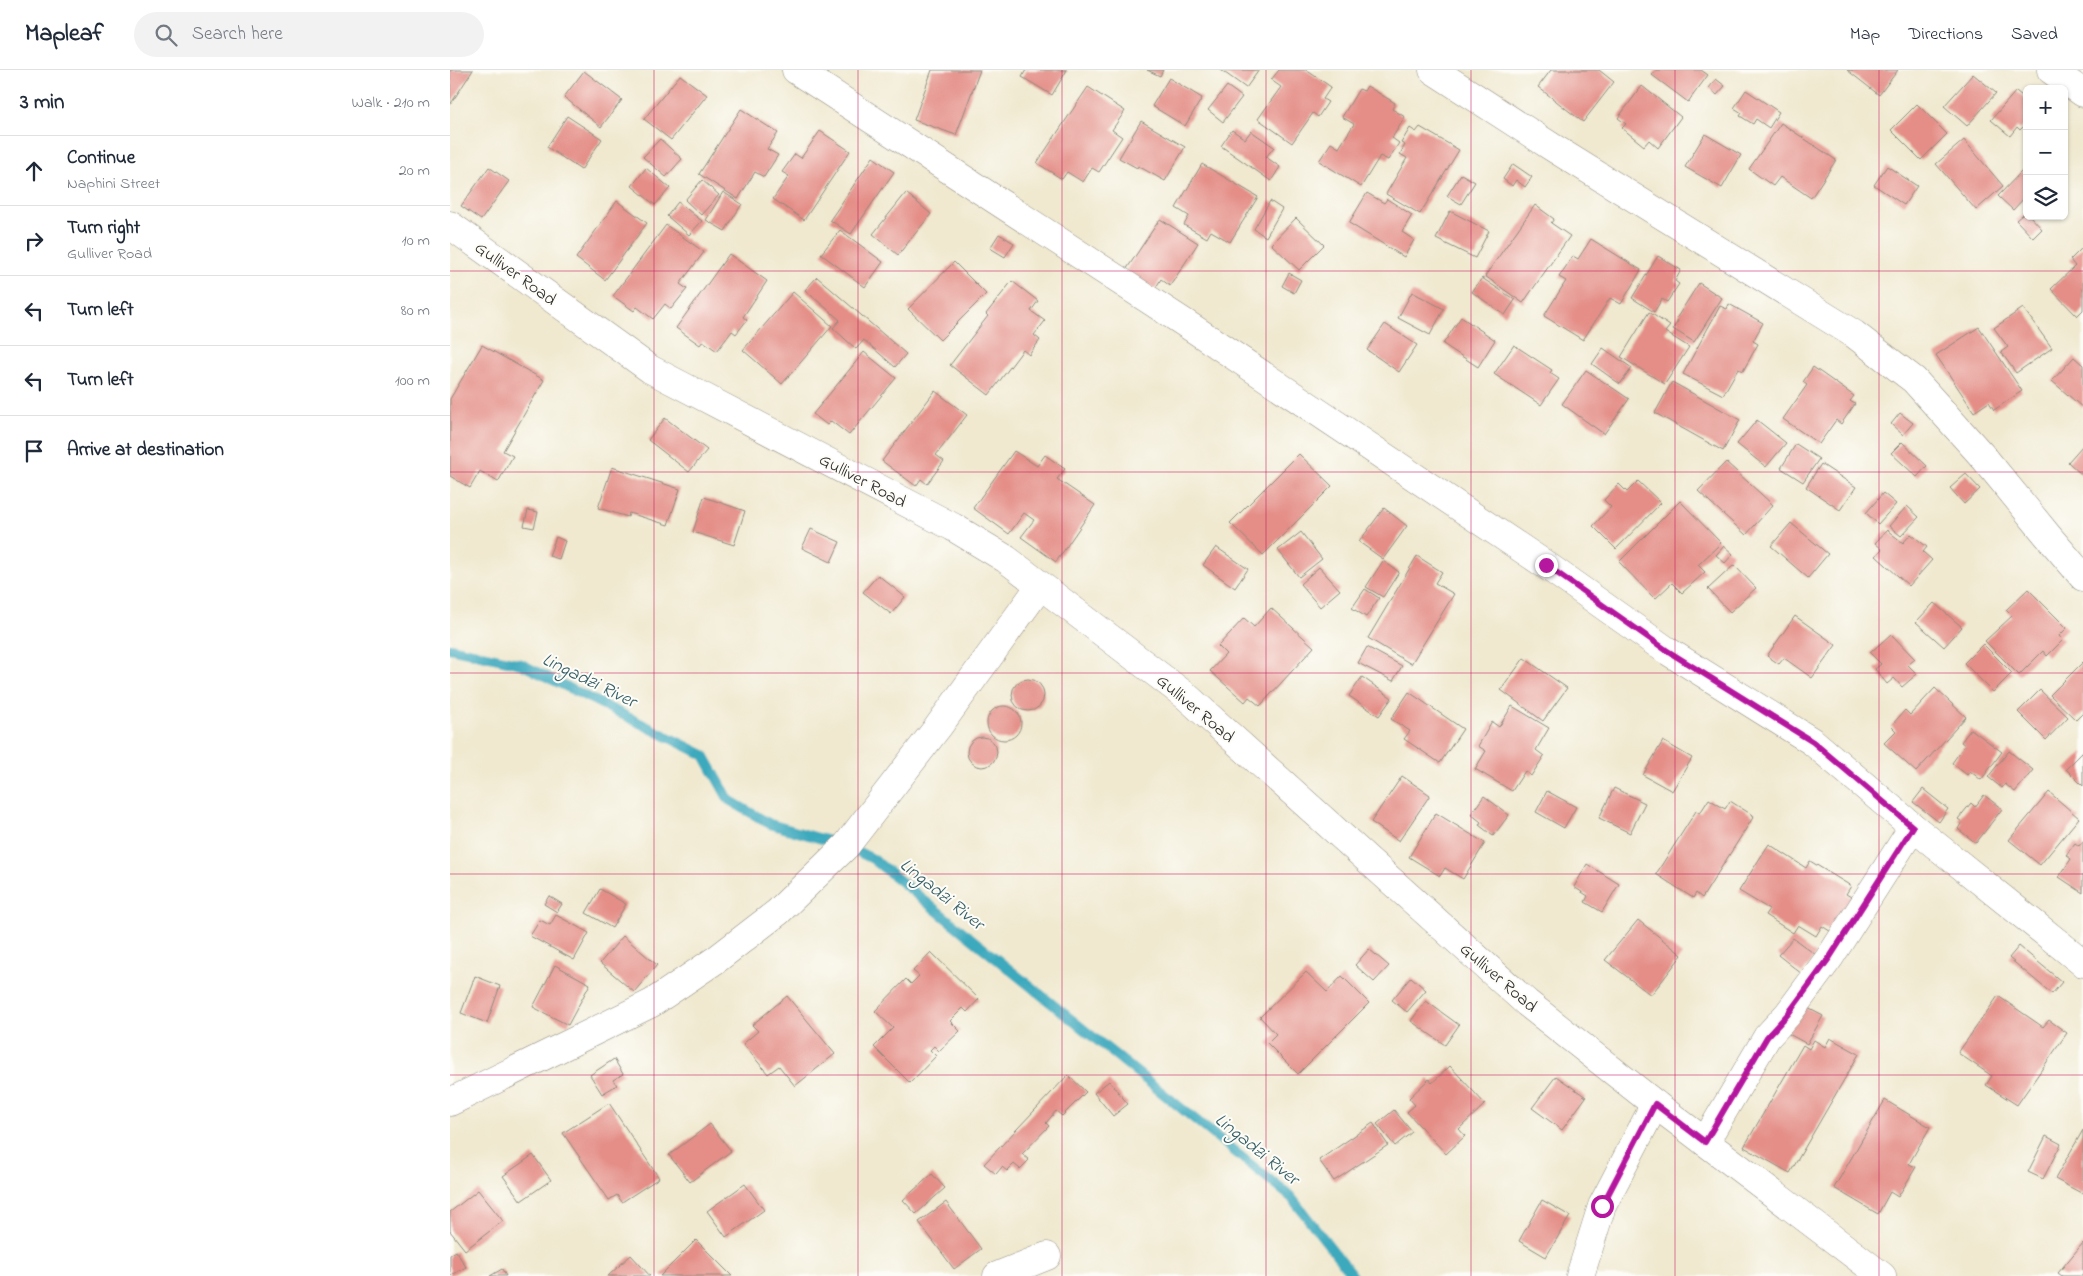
<!DOCTYPE html>
<html lang="en">
<head>
<meta charset="utf-8">
<style>
  body { margin:0; font-family:"Indie Flower",sans-serif; background:#f2f2f3; color:#1f2937 }
  .controls { position:absolute; right:15px; top:15px; display:grid; overflow:hidden; border-radius:8px; box-shadow:0 1px 4px #0004 }
  .controls button { width:45px; height:45px; display:grid; place-items:center; padding:0; border:0; border-bottom:1px solid #e0e1e3; background:#fff; color:#1f2937; font:25px sans-serif }
  .stop { position:absolute; width:15px; height:15px; margin:-11px; border:4px solid #b5179e; border-radius:50%; background:#fff }
  .stop.end { background:#b5179e; border-color:#fff; box-shadow:0 1px 5px #0008 }
  .list { margin:0; padding:0; list-style:none }
  h2 { display:flex; justify-content:space-between; align-items:center; height:65px; margin:0; padding:0 20px; font-size:21px }
  h2 small { font-size:16px; font-weight:400; color:#747a83 }
  .list li { display:grid; grid-template-columns:32px 1fr auto; gap:15px; align-items:center; box-sizing:border-box; height:70px; padding:0 20px; border-top:1px solid #e0e1e3 }
  .list b { display:block; font-size:19px; white-space:nowrap }
  .list p { margin:0; font-size:16px; white-space:nowrap; color:#747a83 }
  .list em { font-size:16px; font-style:normal; color:#747a83 }
  .icon { flex:none; width:28px; height:28px; fill:none; stroke:currentColor; stroke-width:2; stroke-linecap:round; stroke-linejoin:round }
  .map { position:relative; flex:none; width:1633px; height:1206px; overflow:hidden }
  header { display:flex; align-items:center; gap:30px; box-sizing:border-box; height:70px; padding:0 25px; background:#fff; border-bottom:1px solid #e0e1e3 }
  header strong { font-size:24px }
  nav { display:flex; gap:28px; margin-inline-start:auto; font-size:18px }
  .search { width:350px; height:45px; background:#f2f2f3; display:flex; align-items:center; gap:12px; box-sizing:border-box; padding:0 18px; border-radius:28px; color:#747a83; font-size:19px }
  main { display:flex }
  aside { flex:1; background:#fff }
  .map>svg:first-child { display:block }
  .lines { fill:none; stroke-linecap:round; stroke-linejoin:round }
  .stream { stroke:#3ea9bd; stroke-width:10 }
  .building { fill:#e48e87 }
  .minor-casing { stroke:#8e8a7e; stroke-width:29 }
  .minor { stroke:#fff; stroke-width:28 }
  .route { stroke:#b5179e; stroke-width:6 }
  .grid { fill:none; stroke:#c2185b; stroke-width:1; stroke-opacity:0.55 }
  .labels { text-anchor:middle; stroke-width:4; stroke-linejoin:round; paint-order:stroke }
  .street-label { font-size:18px; fill:#2b2b2b; stroke:#fdfcf7 }
  .water-label { font-size:19px; font-style:italic; fill:#335d65; stroke:#fdfcf7 }
</style>
</head>
<body>
<header>
<strong>Mapleaf</strong>
<div class="search"><svg class="icon" aria-label="search" viewBox="0 0 24 24"><circle cx="10" cy="10" r="6"/><path d="M15 15l6 6"/></svg>Search here</div>
<nav><a>Map</a><a>Directions</a><a>Saved</a></nav>
</header>
<main>
<aside>
<h2>3 min<small>Walk · 210 m</small></h2>
<ul class="list">
<li><svg class="icon" aria-label="ahead" viewBox="0 0 24 24"><path d="M12 20V5M6 11l6-6 6 6"/></svg><div><b>Continue</b><p>Naphini Street</p></div><em>20 m</em></li>
<li><svg class="icon" aria-label="right" viewBox="0 0 24 24"><path d="M7 20v-9h11M14 6l5 5-5 5"/></svg><div><b>Turn right</b><p>Gulliver Road</p></div><em>10 m</em></li>
<li><svg class="icon" aria-label="left" viewBox="0 0 24 24"><path d="M17 20v-9H6M10 6l-5 5 5 5"/></svg><div><b>Turn left</b></div><em>80 m</em></li>
<li><svg class="icon" aria-label="left" viewBox="0 0 24 24"><path d="M17 20v-9H6M10 6l-5 5 5 5"/></svg><div><b>Turn left</b></div><em>100 m</em></li>
<li><svg class="icon" aria-label="arrive" viewBox="0 0 24 24"><path d="M6 21V4h12l-3 4 3 4H6"/></svg><div><b>Arrive at destination</b></div></li>
</ul>
</aside>
<div class="map">
<svg width="1633" height="1206" viewBox="0 0 1633 1206">
  <rect width="100%" height="100%" fill="#fdfcf7"/>
  <filter id="ink" filterUnits="userSpaceOnUse"><feTurbulence type="fractalNoise" baseFrequency=".02" numOctaves="2"/><feDisplacementMap in="SourceGraphic" scale="10" xChannelSelector="R" yChannelSelector="G"/><feConvolveMatrix kernelMatrix="1 2 1 2 8 2 1 2 1" color-interpolation-filters="sRGB"/></filter>
  <filter id="wash" filterUnits="userSpaceOnUse"><feTurbulence type="fractalNoise" baseFrequency=".0096" numOctaves="4" result="noise"/><feDisplacementMap in="SourceGraphic" scale="20" xChannelSelector="R" yChannelSelector="G"/><feGaussianBlur stdDeviation="1.12" result="paint"/><feColorMatrix in="noise" values="0 0 0 0 0 0 0 0 0 0 0 0 0 0 0 0 0 1.4 0 .05"/><feComposite in="paint" operator="in"/></filter>
  <g filter="url(#wash)">
    <rect width="100%" height="100%" fill="#f0e9d0"/>
    <g class="lines">
      <!-- stream -->
      <polyline class="stream" points="0,578 71,594 254,685 279,730 320,754 396,776 423,789 841,1127 903,1206"/>
    </g>
    <g id="blocks">
      <!-- building -->
      <g class="building">
        <polygon points="0,0 23,0 0,35"/>
        <polygon points="482,0 530,0 506,65 464,50"/>
        <polygon points="576,0 617,0 602,25 572,7"/>
        <polygon points="697,0 713,0 710,6"/>
        <polygon points="771,0 809,0 796,18"/>
        <polygon points="829,0 856,0 881,17 873,29 878,32 868,47 863,43 842,73 808,49 831,17 821,10"/>
        <polygon points="1101,0 1149,0 1164,12 1133,52 1088,17"/>
        <polygon points="1206,0 1251,0 1258,5 1238,32 1202,5"/>
        <polygon points="1397,0 1448,0 1429,25"/>
        <polygon points="134,1 172,30 151,57 114,27"/>
        <polygon points="1523,4 1546,23 1517,56 1494,36"/>
        <polygon points="230,5 257,25 221,70 194,49"/>
        <polygon points="719,8 752,28 735,56 702,36"/>
        <polygon points="1266,9 1275,16 1267,25 1259,18"/>
        <polygon points="777,16 792,27 773,52 758,40"/>
        <polygon points="917,16 945,33 942,39 955,47 942,68 949,73 938,90 930,86 911,117 869,91 881,73 889,78 904,54 892,47 909,19 914,21"/>
        <polygon points="1192,16 1231,47 1208,78 1199,70 1194,76 1172,58 1176,54 1168,48"/>
        <polygon points="638,17 675,41 662,60 672,67 649,102 642,98 633,112 617,102 612,109 587,93"/>
        <polygon points="1296,20 1329,42 1319,58 1306,49 1303,54 1290,46 1292,43 1284,38"/>
        <polygon points="1566,21 1577,30 1577,53 1570,60 1567,57 1560,66 1541,50"/>
        <polygon points="1467,34 1497,64 1471,90 1441,60"/>
        <polygon points="291,39 328,63 317,79 328,85 314,107 305,102 288,129 249,104"/>
        <polygon points="117,46 152,69 131,100 97,77"/>
        <polygon points="691,51 735,77 715,111 688,96 687,98 669,88"/>
        <polygon points="1331,53 1386,90 1361,128 1330,107 1323,116 1299,99"/>
        <polygon points="970,57 1009,80 970,144 936,124 957,88 950,84 955,75 951,73 960,58 966,62"/>
        <polygon points="782,60 795,69 801,61 824,77 816,87 830,97 821,111 771,76"/>
        <polygon points="370,61 400,81 354,150 323,129 339,106 332,102 345,84 351,88"/>
        <polygon points="1255,64 1291,85 1272,118 1235,97"/>
        <polygon points="210,69 232,89 216,107 193,87"/>
        <polygon points="1514,70 1553,116 1526,140 1486,94"/>
        <polygon points="423,87 444,102 401,164 380,150"/>
        <polygon points="752,94 808,127 780,172 761,161 757,168 734,155 739,146 726,138"/>
        <polygon points="1063,94 1082,107 1075,117 1066,110 1062,116 1053,109"/>
        <polygon points="1437,96 1467,116 1454,135 1424,115"/>
        <polygon points="39,97 59,111 31,150 11,136"/>
        <polygon points="196,98 220,118 205,135 182,116"/>
        <polygon points="1572,101 1577,105 1577,125 1563,140 1548,126"/>
        <polygon points="1011,104 1025,112 1011,134 997,126"/>
        <polygon points="252,110 269,125 251,145 235,130"/>
        <polygon points="273,122 292,134 275,161 256,150"/>
        <polygon points="456,123 481,144 448,185 423,164"/>
        <polygon points="917,123 934,133 937,129 962,145 952,162 964,170 954,187 899,153"/>
        <polygon points="167,131 197,153 155,210 126,188"/>
        <polygon points="820,131 832,139 816,167 804,159"/>
        <polygon points="228,132 252,151 239,165 217,146"/>
        <polygon points="1085,135 1104,149 1101,153 1120,166 1073,233 1035,206"/>
        <polygon points="1000,141 1039,161 1025,188 986,169"/>
        <polygon points="1577,141 1577,146 1580,146 1592,159 1583,168 1566,150"/>
        <polygon points="846,148 874,175 849,200 821,174"/>
        <polygon points="710,149 748,173 720,216 711,209 705,219 676,200"/>
        <polygon points="216,155 254,182 230,214 237,219 221,239 215,234 203,249 187,237 184,241 163,226"/>
        <polygon points="390,160 433,192 415,217 371,184"/>
        <polygon points="549,164 564,173 555,187 540,178"/>
        <polygon points="1141,169 1191,200 1171,234 1160,228 1133,270 1094,246 1116,211 1109,207 1123,186 1128,189"/>
        <polygon points="1633,177 1633,240 1627,246 1601,219 1625,196 1620,190"/>
        <polygon points="279,184 317,211 293,247 297,250 286,264 282,261 267,281 253,271 250,275 226,258"/>
        <polygon points="1208,186 1231,200 1225,211 1229,214 1217,232 1212,229 1204,242 1182,228"/>
        <polygon points="504,192 536,224 490,270 458,239"/>
        <polygon points="839,203 851,210 844,223 832,216"/>
        <polygon points="367,207 456,284 445,297 414,270 406,279 383,258 390,250 355,220"/>
        <polygon points="1032,208 1065,230 1055,245 1022,222"/>
        <polygon points="562,211 588,231 581,241 595,251 584,265 590,270 579,285 573,280 539,325 500,295 538,246 536,244"/>
        <polygon points="1249,213 1272,228 1244,272 1223,259 1228,251 1226,249"/>
        <polygon points="343,222 382,256 332,314 293,280"/>
        <polygon points="962,222 994,239 980,265 948,248"/>
        <polygon points="1279,234 1313,253 1303,271 1308,274 1293,301 1288,299 1273,325 1233,304 1270,236 1277,239"/>
        <polygon points="1573,238 1602,278 1566,303 1551,282 1558,277 1544,258"/>
        <polygon points="1199,242 1220,256 1215,262 1239,277 1215,314 1171,287"/>
        <polygon points="1011,247 1045,270 1028,297 993,274"/>
        <polygon points="935,254 967,275 949,302 917,280"/>
        <polygon points="1529,257 1572,321 1544,340 1539,332 1524,342 1486,285"/>
        <polygon points="32,275 94,310 53,381 63,386 48,412 30,401 20,418 0,406 0,329"/>
        <polygon points="1064,275 1102,300 1100,303 1109,309 1091,335 1044,304"/>
        <polygon points="1153,278 1182,298 1170,314 1142,294"/>
        <polygon points="414,282 446,308 399,365 381,351 377,355 363,344"/>
        <polygon points="1624,287 1633,295 1633,338 1602,311"/>
        <polygon points="1363,297 1404,326 1400,331 1405,334 1391,354 1386,350 1369,374 1333,349 1357,315 1353,312"/>
        <polygon points="1136,300 1179,329 1154,364 1112,334"/>
        <polygon points="1222,312 1290,350 1273,381 1205,343"/>
        <polygon points="485,321 517,345 486,385 494,391 477,414 471,409 466,416 432,391"/>
        <polygon points="1450,343 1463,353 1453,365 1441,354"/>
        <polygon points="215,348 257,380 239,402 198,370"/>
        <polygon points="1307,350 1336,373 1316,397 1287,374"/>
        <polygon points="1452,372 1477,396 1467,407 1441,383"/>
        <polygon points="1346,374 1369,389 1353,412 1331,398"/>
        <polygon points="1633,375 1633,406 1618,392"/>
        <polygon points="564,381 587,396 595,385 615,399 607,409 645,435 606,492 571,467 584,450 574,443 559,464 523,438"/>
        <polygon points="849,384 882,416 813,485 780,453"/>
        <polygon points="1276,392 1323,435 1296,465 1248,421"/>
        <polygon points="1371,394 1406,417 1390,440 1356,417"/>
        <polygon points="162,397 230,419 218,455 179,443 178,447 148,438"/>
        <polygon points="1516,404 1530,419 1514,434 1500,418"/>
        <polygon points="1188,411 1211,433 1166,479 1143,456 1161,437 1154,430 1169,414 1177,422"/>
        <polygon points="1433,423 1446,434 1428,454 1416,443"/>
        <polygon points="254,427 295,441 284,475 243,462"/>
        <polygon points="1230,431 1271,473 1248,495 1255,502 1232,523 1222,513 1205,529 1169,492"/>
        <polygon points="1457,436 1469,447 1451,466 1439,456"/>
        <polygon points="934,438 957,456 933,489 909,472"/>
        <polygon points="78,440 88,442 84,458 74,456"/>
        <polygon points="1341,453 1378,484 1358,508 1321,476"/>
        <polygon points="361,459 390,472 381,492 352,478"/>
        <polygon points="1437,460 1453,473 1461,464 1477,477 1473,482 1482,490 1459,516 1426,486 1432,479 1425,473"/>
        <polygon points="851,462 872,489 849,507 828,480"/>
        <polygon points="106,467 115,471 109,489 99,486"/>
        <polygon points="1274,476 1283,484 1275,493 1266,485"/>
        <polygon points="766,477 798,499 785,518 753,495"/>
        <polygon points="967,486 992,502 985,513 1004,524 961,594 918,568"/>
        <polygon points="933,491 949,502 933,527 916,517"/>
        <polygon points="1284,495 1306,518 1280,542 1258,519"/>
        <polygon points="869,497 890,520 870,537 850,514"/>
        <polygon points="428,505 455,527 441,544 413,522"/>
        <polygon points="915,519 929,528 916,547 902,538"/>
        <polygon points="1578,519 1617,558 1609,566 1613,570 1597,586 1593,581 1569,605 1535,571 1562,546 1556,540"/>
        <polygon points="1484,533 1512,557 1494,577 1466,552"/>
        <polygon points="821,538 864,577 810,636 799,627 795,632 760,601 776,584 768,576 794,548 804,557"/>
        <polygon points="1345,546 1386,575 1362,608 1334,588 1329,594 1317,586"/>
        <polygon points="1441,564 1465,589 1458,595 1467,604 1452,617 1444,608 1437,614 1425,599 1431,594 1420,583"/>
        <polygon points="1533,574 1562,603 1543,622 1514,593"/>
        <polygon points="917,577 952,596 943,611 908,593"/>
        <polygon points="1074,588 1117,618 1093,651 1051,620"/>
        <polygon points="1633,592 1633,643 1626,650 1600,625"/>
        <polygon points="912,607 942,628 929,646 899,626"/>
        <circle cx="578" cy="625" r="16"/>
        <polygon points="1485,618 1516,647 1466,702 1434,673 1446,661 1441,656 1455,640 1460,645"/>
        <polygon points="1590,620 1618,647 1596,670 1568,642"/>
        <polygon points="959,622 1013,659 990,693 954,669 960,661 941,649"/>
        <polygon points="1062,636 1099,658 1086,680 1094,686 1081,706 1075,701 1062,721 1025,699 1036,681 1028,676 1042,652 1049,657"/>
        <circle cx="554" cy="653" r="17"/>
        <polygon points="1521,659 1552,682 1531,710 1520,701 1517,705 1502,693 1515,675 1511,672"/>
        <circle cx="532" cy="682" r="15"/>
        <polygon points="1213,671 1242,688 1222,721 1193,705"/>
        <polygon points="1559,681 1583,700 1565,722 1555,714 1552,718 1538,707"/>
        <polygon points="1633,682 1633,716 1616,699"/>
        <polygon points="952,706 980,725 949,771 921,752"/>
        <polygon points="1164,718 1195,733 1180,763 1149,748"/>
        <polygon points="1473,719 1498,739 1489,752 1463,732"/>
        <polygon points="1097,721 1126,737 1114,758 1086,742"/>
        <polygon points="1599,722 1629,748 1590,795 1559,770"/>
        <polygon points="1534,725 1552,739 1526,773 1508,759 1512,752 1508,749 1521,733 1525,737"/>
        <polygon points="1034,726 1059,745 1043,766 1029,755 1031,752 1021,744"/>
        <polygon points="1259,729 1275,739 1280,731 1304,746 1252,828 1246,823 1243,828 1206,804 1246,741 1250,743"/>
        <polygon points="986,743 1035,773 1013,809 995,798 990,806 959,787"/>
        <polygon points="1633,771 1633,823 1609,807 1621,789 1616,785 1625,773 1629,776"/>
        <polygon points="1319,774 1356,798 1360,791 1401,816 1396,824 1408,831 1386,865 1372,856 1366,866 1348,855 1343,863 1315,845 1319,839 1289,821"/>
        <polygon points="1137,794 1169,814 1152,842 1135,832 1138,826 1124,817"/>
        <polygon points="150,819 176,834 162,858 136,843"/>
        <polygon points="99,826 112,834 107,842 94,834"/>
        <polygon points="106,845 139,863 124,890 80,866 90,850 100,855"/>
        <polygon points="1188,850 1232,885 1201,925 1155,890"/>
        <polygon points="173,866 207,895 184,922 150,893"/>
        <polygon points="1343,868 1366,885 1352,904 1328,885"/>
        <polygon points="1569,876 1612,912 1602,924 1559,888"/>
        <polygon points="919,879 939,896 924,912 905,895"/>
        <polygon points="481,882 529,929 517,942 513,938 500,951 510,961 489,981 484,976 480,980 486,986 460,1013 424,977 443,958 425,941 456,909 461,914 469,906 463,901"/>
        <polygon points="105,895 140,914 118,955 83,937"/>
        <polygon points="856,902 877,922 892,906 919,933 848,1004 817,973 826,964 810,947"/>
        <polygon points="25,906 50,916 37,953 11,943"/>
        <polygon points="961,907 976,920 957,942 942,930"/>
        <polygon points="337,926 385,984 345,1016 329,996 318,1004 293,974 308,961 302,955"/>
        <polygon points="1548,926 1593,957 1599,950 1617,963 1567,1035 1536,1015 1542,1006 1508,983"/>
        <polygon points="976,931 1009,955 995,975 961,951"/>
        <polygon points="1352,935 1373,946 1357,974 1337,963"/>
        <polygon points="1380,968 1409,984 1340,1103 1294,1077 1353,975 1359,979 1364,970 1375,977"/>
        <polygon points="164,989 173,1004 163,1010 167,1015 152,1024 140,1005"/>
        <polygon points="1000,996 1035,1034 1009,1059 1015,1066 996,1084 957,1042 965,1035 959,1028 979,1009 982,1013"/>
        <polygon points="618,1005 636,1022 612,1046 606,1041 596,1053 599,1056 572,1084 579,1090 570,1099 564,1094 557,1101 552,1097 546,1104 534,1094"/>
        <polygon points="1106,1006 1136,1027 1112,1060 1082,1038"/>
        <polygon points="659,1011 678,1034 663,1046 644,1023"/>
        <polygon points="1435,1030 1480,1057 1459,1094 1466,1097 1448,1127 1440,1122 1428,1144 1384,1118"/>
        <polygon points="159,1033 209,1108 172,1132 167,1125 159,1130 113,1063"/>
        <polygon points="944,1040 962,1062 945,1076 927,1054"/>
        <polygon points="923,1053 938,1075 884,1111 869,1090"/>
        <polygon points="260,1054 281,1081 240,1112 219,1085"/>
        <polygon points="1633,1060 1633,1124 1605,1109"/>
        <polygon points="1596,1066 1611,1074 1593,1109 1578,1102"/>
        <polygon points="83,1085 101,1110 71,1131 53,1106"/>
        <polygon points="482,1104 495,1118 466,1144 453,1130"/>
        <polygon points="295,1114 314,1140 276,1167 257,1141"/>
        <polygon points="28,1120 53,1151 15,1180 0,1161 0,1142"/>
        <polygon points="1092,1130 1120,1146 1096,1187 1069,1171"/>
        <polygon points="496,1132 531,1179 504,1199 469,1152"/>
        <polygon points="246,1170 282,1206 210,1206"/>
        <polygon points="1633,1173 1633,1206 1612,1206 1608,1203"/>
        <polygon points="6,1181 16,1197 0,1206 0,1185"/>
        <polygon points="181,1185 200,1206 158,1206"/>
        <polygon points="52,1199 56,1206 40,1206"/>
      </g>
    </g>
  </g>
  <g filter="url(#ink)">
    <use href="#blocks" fill-opacity="0" stroke="#8e8a7e" stroke-width="1"/>
    <g class="lines">
      <!-- minor casing -->
      <g class="minor-casing">
        <g id="minor">
          <polyline points="346,0 747,261 1096,495 1216,580 1363,672 1463,757 1633,893"/>
          <polyline points="983,0 1102,77 1404,264 1464,310 1535,389 1598,466 1633,507"/>
          <polyline points="1601,0 1633,23"/>
          <polyline points="0,155 200,299 503,457 556,489 736,626 1077,933 1205,1034 1432,1206"/>
          <polyline points="0,1032 202,933 267,889 328,842 396,776 488,657 590,516"/>
          <polyline points="1255,1072 1317,967 1338,944 1380,887 1463,757"/>
          <polyline points="547,1206 597,1186"/>
          <polyline points="1130,1206 1152,1136 1205,1034"/>
        </g>
      </g>
      <!-- minor -->
      <use href="#minor" class="minor"/>
    </g>
  </g>
  <g class="lines" filter="url(#ink)">
    <!-- route -->
    <polyline class="route" points="1096,495 1216,580 1363,672 1463,757 1380,887 1338,944 1317,967 1255,1072 1205,1034 1152,1136"/>
  </g>
  <!-- grid -->
  <path class="grid" d="M204,0V1206M408,0V1206M612,0V1206M816,0V1206M1021,0V1206M1225,0V1206M1429,0V1206M0,201H1633M0,402H1633M0,603H1633M0,804H1633M0,1005H1633"/>
  <g class="labels">
    <!-- street labels -->
    <g class="street-label">
      <text transform="translate(66 203) rotate(36)" y="6">Gulliver Road</text>
      <text transform="translate(413 410) rotate(28)" y="6">Gulliver Road</text>
      <text transform="translate(746 638) rotate(40)" y="6">Gulliver Road</text>
      <text transform="translate(1049 907) rotate(41)" y="6">Gulliver Road</text>
    </g>
    <!-- water labels -->
    <g class="water-label">
      <text transform="translate(140 609) rotate(26)" y="7">Lingadzi River</text>
      <text transform="translate(493 823) rotate(39)" y="7">Lingadzi River</text>
      <text transform="translate(808 1078) rotate(39)" y="7">Lingadzi River</text>
    </g>
  </g>
</svg>
<div class="controls">
<button>+</button>
<button>−</button>
<button><svg class="icon" aria-label="layers" viewBox="0 0 24 24"><path d="M12 4l9 5-9 5-9-5zM3 14l9 5 9-5"/></svg></button>
</div>
<div class="stop" style="left:1152px;top:1136px"></div>
<div class="stop end" style="left:1096px;top:495px"></div>
</div>
</main>
</body>
</html>
